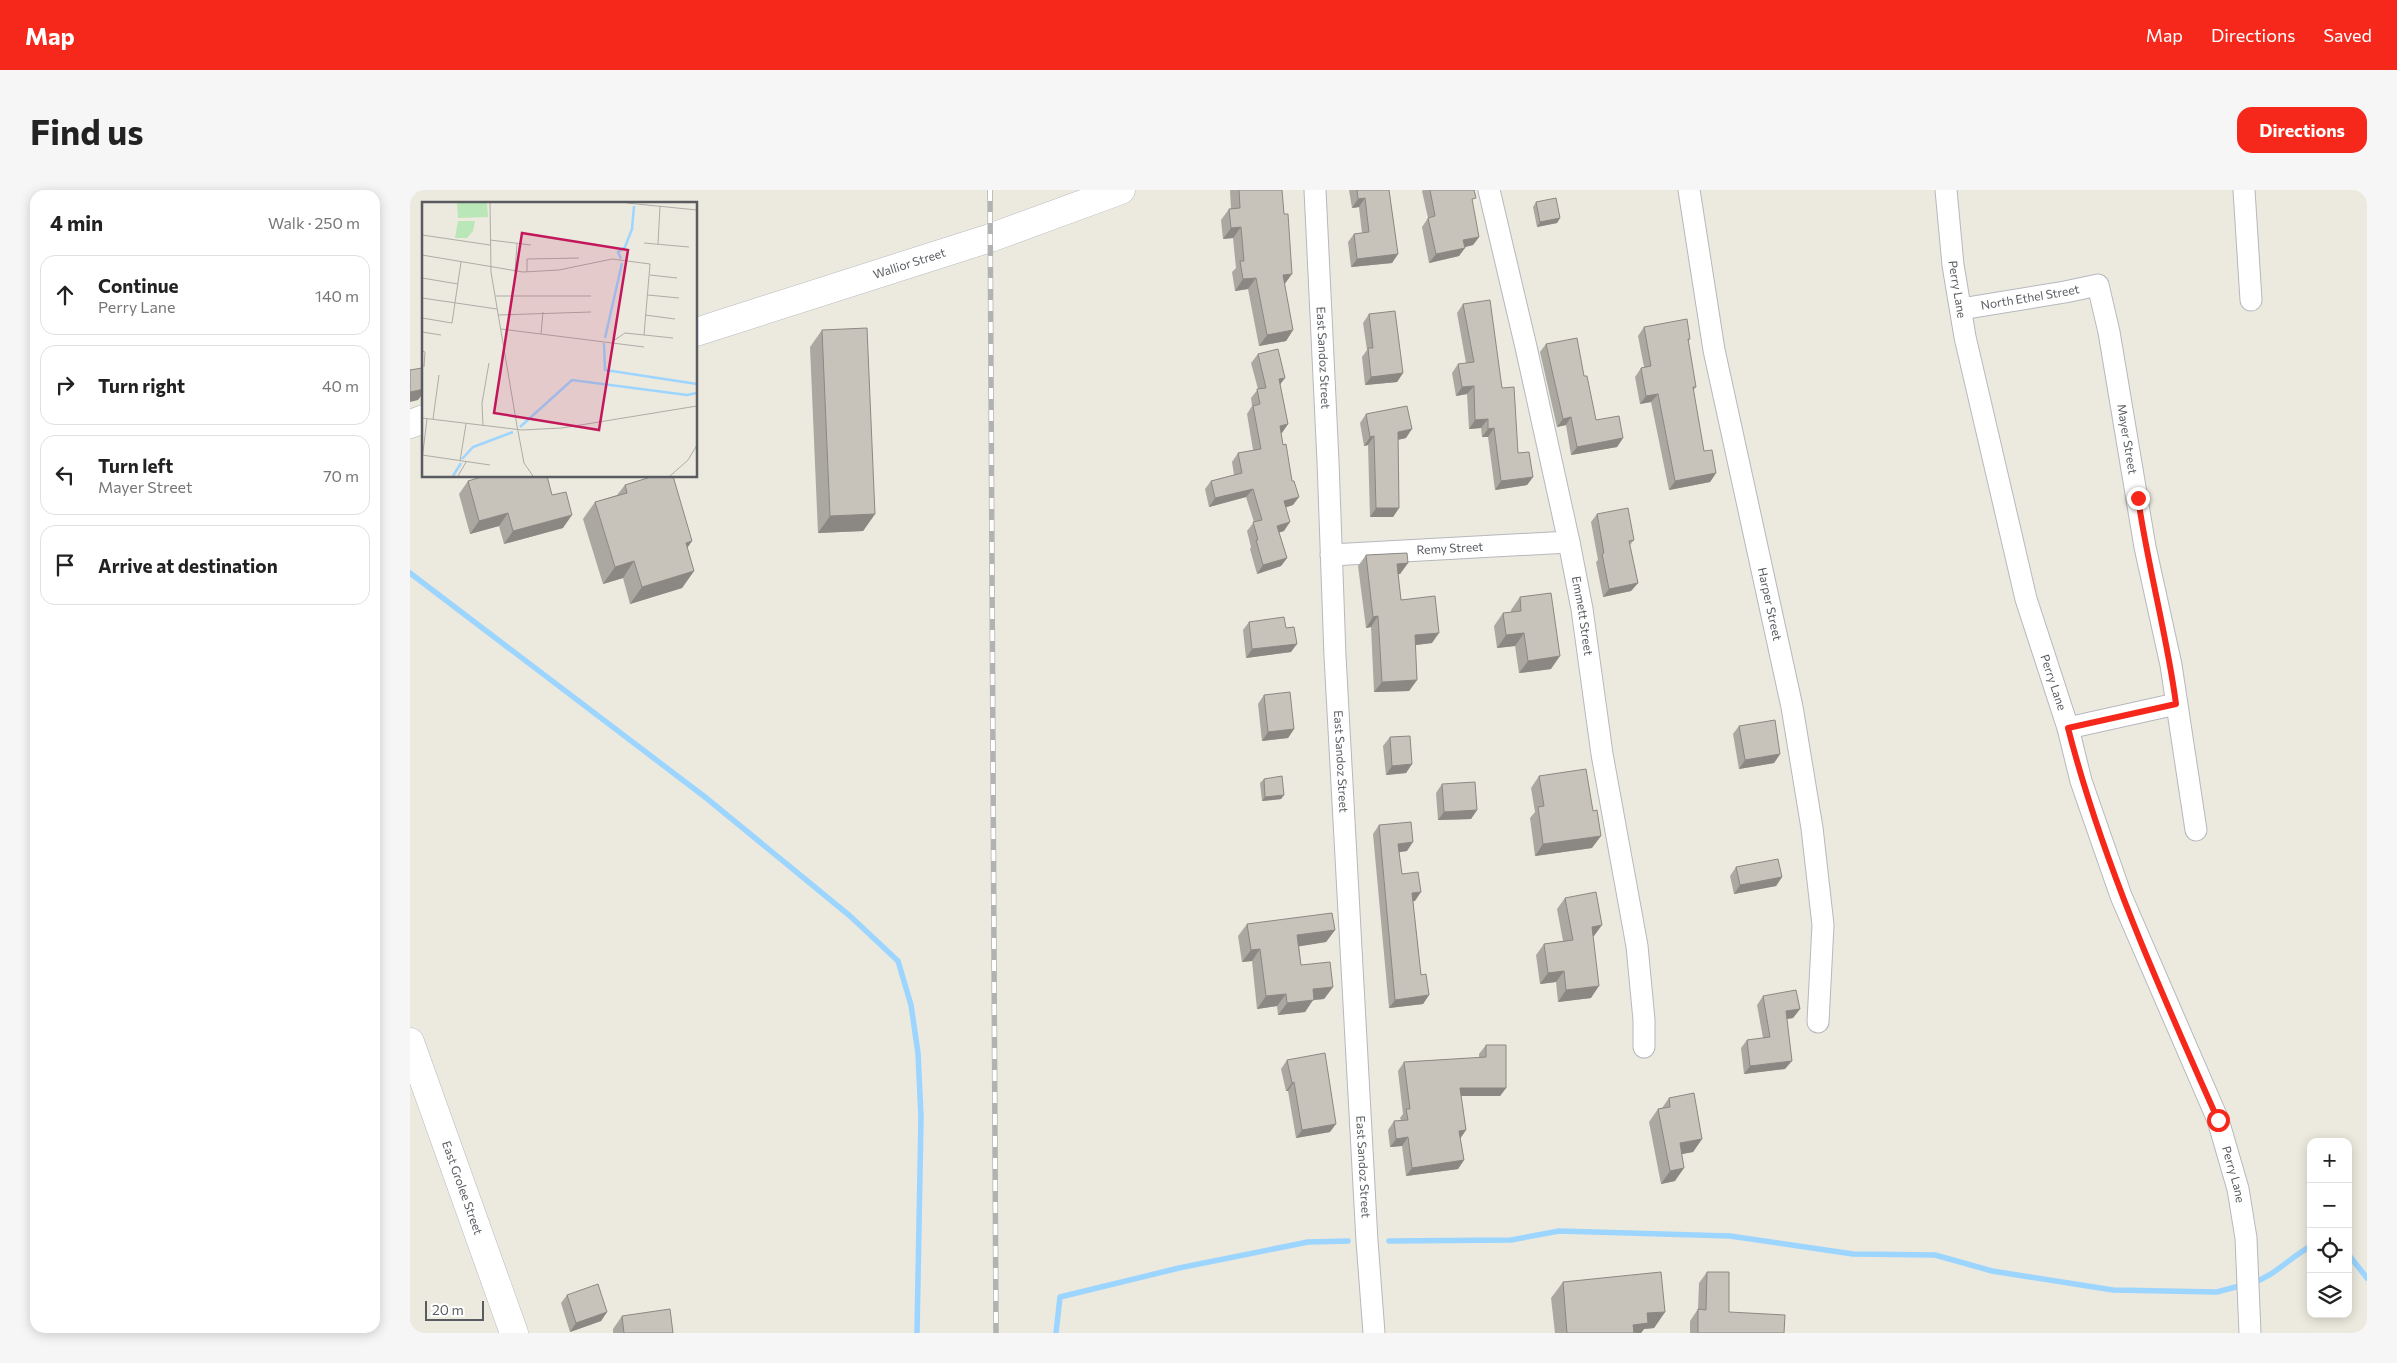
<!DOCTYPE html>
<html lang="en">
<head>
<meta charset="utf-8">
<style>
  body { margin:0; font-family:Commissioner,sans-serif; background:#f6f6f6; color:#222 }
  .controls { position:absolute; right:15px; bottom:15px; display:grid; overflow:hidden; border-radius:10px; box-shadow:0 2px 12px #0003 }
  .controls button { width:45px; height:45px; display:grid; place-items:center; padding:0; border:0; border-bottom:1px solid #e0e0e0; background:#fff; color:#222; font:25px sans-serif }
  .scale { position:absolute; left:15px; bottom:12px; width:59px; box-sizing:border-box; padding-left:5px; border:2px solid #585c61; border-top:0; font-size:14px; line-height:18px; white-space:nowrap; color:#585c61; -webkit-text-stroke:4px #fff; paint-order:stroke }
  .stop { position:absolute; width:15px; height:15px; margin:-11px; border:4px solid #f6281b; border-radius:50%; background:#fff }
  .stop.end { background:#f6281b; border-color:#fff; box-shadow:0 1px 5px #0008 }
  .list { margin:0; padding:0; list-style:none }
  h2 { display:flex; justify-content:space-between; align-items:center; height:65px; margin:0; padding:0 20px; font-size:21px }
  h2 small { font-size:16px; font-weight:400; color:#767676 }
  .list li { display:grid; grid-template-columns:32px 1fr auto; gap:15px; align-items:center; box-sizing:border-box; height:80px; margin:0 10px 10px; padding:0 10px; border:1px solid #e0e0e0; border-radius:15px }
  .list b { display:block; font-size:19px; white-space:nowrap }
  .list p { margin:0; font-size:16px; white-space:nowrap; color:#767676 }
  .list em { font-size:16px; font-style:normal; color:#767676 }
  .icon { flex:none; width:28px; height:28px; fill:none; stroke:currentColor; stroke-width:2; stroke-linecap:round; stroke-linejoin:round }
  .map { position:relative; flex:none; width:1957px; height:1143px; overflow:hidden; border-radius:15px }
  header { display:flex; align-items:center; gap:30px; box-sizing:border-box; height:70px; padding:0 25px; background:#f6281b; color:#fff }
  header strong { font-size:24px }
  nav { display:flex; gap:28px; margin-inline-start:auto; font-size:18px }
  .intro { display:flex; align-items:center; justify-content:space-between; box-sizing:border-box; height:120px; padding:0 30px }
  h1 { margin:0; font-size:35px }
  .button { padding:12px 22px; border-radius:15px; background:#f6281b; color:#fff; font-size:18px; font-weight:700 }
  main { display:flex; gap:30px; padding:0 30px }
  aside { flex:1; background:#fff; border-radius:15px; box-shadow:0 2px 12px #0003 }
  .map>svg:first-child { display:block }
  .lines { fill:none; stroke-linecap:round; stroke-linejoin:round }
  .stream { stroke:#9cd5ff; stroke-width:5.5 }
  .street-casing { stroke:#b5b8bd; stroke-width:23 }
  .secondary-casing { stroke:#b5b9bf; stroke-width:29 }
  .street { stroke:#fff; stroke-width:21 }
  .secondary { stroke:#fff; stroke-width:28 }
  .rail-casing { stroke:#b1b2b2; stroke-width:5.5 }
  .rail { stroke:#fff; stroke-width:4; stroke-dasharray:11; stroke-linecap:butt }
  .wall { fill:#aba8a1 }
  .shaded-wall { fill:#8b8883 }
  .building { fill:#c7c3bb; stroke:#8b8883 }
  .route { stroke:#f6281b; stroke-width:6 }
  .labels { text-anchor:middle; stroke-width:4.5; stroke-linejoin:round; paint-order:stroke }
  .street-label { font-size:12px; fill:#585c61; stroke:#fff }
  .inset-river { fill:none; stroke:#9cd5ff; stroke-width:2.5 }
  .inset-road { fill:none; stroke:#adada8; stroke-width:1 }
  .view { fill:#c2185b; fill-opacity:0.15; stroke:#c2185b; stroke-width:2.5 }
  .inset-edge { fill:none; stroke:#585c61; stroke-width:2.5 }
</style>
</head>
<body>
<header>
<strong>Map</strong>
<nav><a>Map</a><a>Directions</a><a>Saved</a></nav>
</header>
<div class="intro"><h1>Find us</h1><a class="button">Directions</a></div>
<main>
<aside>
<h2>4 min<small>Walk · 250 m</small></h2>
<ul class="list">
<li><svg class="icon" aria-label="ahead" viewBox="0 0 24 24"><path d="M12 20V5M6 11l6-6 6 6"/></svg><div><b>Continue</b><p>Perry Lane</p></div><em>140 m</em></li>
<li><svg class="icon" aria-label="right" viewBox="0 0 24 24"><path d="M7 20v-9h11M14 6l5 5-5 5"/></svg><div><b>Turn right</b></div><em>40 m</em></li>
<li><svg class="icon" aria-label="left" viewBox="0 0 24 24"><path d="M17 20v-9H6M10 6l-5 5 5 5"/></svg><div><b>Turn left</b><p>Mayer Street</p></div><em>70 m</em></li>
<li><svg class="icon" aria-label="arrive" viewBox="0 0 24 24"><path d="M6 21V4h12l-3 4 3 4H6"/></svg><div><b>Arrive at destination</b></div></li>
</ul>
</aside>
<div class="map">
<svg width="1957" height="1143" viewBox="0 0 1957 1143">
  <rect width="100%" height="100%" fill="#ece9de"/>
  <g class="lines">
    <!-- stream -->
    <g class="stream">
      <polyline points="0,383 295,607 440,726 488,771 501,815 508,863 511,927 507,1143"/>
      <polyline points="979,1051 1101,1050 1149,1041 1320,1046 1443,1064 1525,1065 1582,1081 1703,1100 1807,1102 1833,1095"/>
      <polyline points="1938,1064 1957,1088"/>
      <path d="M1842,1093C1865,1086 1880,1067 1901,1056"/>
      <polyline points="646,1143 650,1107 769,1078 898,1052 938,1051"/>
    </g>
    <!-- street casing -->
    <g class="street-casing">
      <g id="street">
        <path id="s1" d="M905,0L918,271L925,466L957,1051L964,1143"/>
        <path id="s2" d="M1079,0L1116,157L1159,352L1172,419L1192,564L1227,756L1234,830V857"/>
        <path id="s3" d="M1279,0L1304,160L1382,517L1402,638L1413,735L1408,832"/>
        <path id="s4" d="M1536,0L1543,75L1555,147L1616,409L1658,538L1671,591L1711,706L1808,930L1828,999L1836,1048L1840,1143"/>
        <polyline points="1834,0 1841,110"/>
        <path id="s5" d="M1551,119L1655,102L1688,95L1699,142L1735,357L1761,475L1786,640"/>
        <path id="s6" d="M921,365L1159,352"/>
        <polyline points="1658,538 1766,514"/>
      </g>
    </g>
    <!-- secondary casing -->
    <g class="secondary-casing">
      <g id="secondary">
        <path id="s7" d="M286,142L580,48L711,0"/>
        <polyline points="0,234 14,229"/>
        <path id="s8" d="M0,852L104,1143"/>
      </g>
    </g>
    <!-- street -->
    <use href="#street" class="street"/>
    <!-- secondary -->
    <use href="#secondary" class="secondary"/>
    <!-- rail casing -->
    <g class="rail-casing">
      <polyline id="rail" points="580,0 586,1143"/>
    </g>
    <!-- rail -->
    <use href="#rail" class="rail"/>
  </g>
  <!-- wall -->
  <g class="wall">
    <polygon points="820,0 872,0 874,94 883,140 876,151 849,156 838,99 825,101 822,82 826,78 823,48 813,49 811,30 819,19 821,19"/>
    <polygon points="939,0 979,0 988,64 982,73 941,77 938,52 944,44 952,43 949,17 942,18"/>
    <polygon points="1013,0 1064,0 1062,13 1069,47 1063,55 1055,57 1049,66 1019,73 1012,37 1018,28 1012,1"/>
    <polygon points="1126,12 1150,28 1147,33 1127,37 1123,17"/>
    <polygon points="1053,114 1092,198 1108,263 1123,287 1117,295 1085,300 1078,247 1072,247 1071,238 1059,239 1057,204 1046,206 1042,183 1048,174 1056,173 1047,123"/>
    <polygon points="959,124 993,183 987,192 955,195 952,167 957,160 953,133"/>
    <polygon points="1234,137 1280,149 1278,152 1286,197 1283,201 1294,261 1306,283 1300,292 1259,300 1241,212 1230,214 1225,187 1231,178 1234,177 1228,146"/>
    <polygon points="412,140 465,324 453,341 408,343 400,157"/>
    <polygon points="1136,154 1174,186 1186,230 1213,248 1207,257 1161,265 1156,235 1147,237 1130,162"/>
    <polygon points="848,164 870,194 878,234 871,243 883,315 876,317 874,341 869,342 877,368 871,376 847,384 840,359 841,357 837,341 844,332 836,307 799,317 795,299 801,291 824,285 822,272 828,263 843,260 837,224 842,216 841,208 848,199 841,173"/>
    <polygon points="956,224 996,248 988,250 989,318 983,327 960,327 958,255 954,256 950,233"/>
    <polygon points="58,291 142,305 153,338 94,354 89,336 60,344 49,304"/>
    <polygon points="215,295 282,351 277,358 284,381 272,398 220,414 213,388 193,394 173,329 185,312 207,305"/>
    <polygon points="1187,324 1224,350 1220,355 1228,393 1221,401 1193,407 1186,372 1188,370 1181,332"/>
    <polygon points="956,365 998,373 990,384 988,384 991,410 1022,453 1005,455 1007,490 999,501 964,502 961,437 956,438 948,376"/>
    <polygon points="1110,407 1141,479 1109,483 1105,456 1087,458 1084,436 1093,423 1101,422 1101,420"/>
    <polygon points="839,432 876,438 881,462 836,468 833,440"/>
    <polygon points="854,505 884,539 878,548 852,551 848,514"/>
    <polygon points="1329,536 1370,564 1364,573 1329,579 1323,544"/>
    <polygon points="980,547 1002,574 996,583 976,585 973,556"/>
    <polygon points="1129,586 1182,658 1125,666 1120,628 1125,622 1121,598"/>
    <polygon points="854,589 874,605 871,609 852,611 850,593"/>
    <polygon points="1032,594 1067,620 1061,629 1028,630 1026,603"/>
    <polygon points="969,635 997,661 989,662 992,684 1005,711 1003,711 1011,785 1019,805 1013,814 979,818 963,644"/>
    <polygon points="1326,677 1372,687 1366,696 1324,704 1320,686"/>
    <polygon points="1155,708 1192,735 1183,746 1181,808 1148,812 1146,792 1130,794 1126,765 1134,754 1153,751 1147,719"/>
    <polygon points="837,734 925,740 916,752 889,756 891,775 923,797 914,809 903,810 895,822 868,825 867,816 847,819 842,771 832,772 828,746"/>
    <polygon points="1353,806 1390,819 1383,828 1377,829 1375,879 1334,884 1331,858 1337,850 1353,848 1347,815"/>
    <polygon points="1076,855 1096,898 1090,906 1051,906 1056,940 1050,948 1054,970 1048,979 996,986 992,956 980,957 978,940 984,931 991,930 990,928 993,924 988,881 994,872 1069,868 1069,864"/>
    <polygon points="877,870 920,942 886,948 878,901 876,901 871,879"/>
    <polygon points="1259,908 1292,949 1283,962 1272,964 1265,991 1251,994 1239,932 1248,919 1252,918"/>
    <polygon points="1297,1082 1319,1122 1374,1143 1280,1143 1280,1131 1288,1119 1289,1093"/>
    <polygon points="1153,1092 1255,1122 1244,1138 1234,1139 1231,1143 1145,1143 1141,1108"/>
    <polygon points="157,1105 197,1122 191,1131 160,1142 151,1113"/>
    <polygon points="212,1126 263,1143 203,1143 203,1139"/>
  </g>
  <!-- shaded-wall -->
  <g class="shaded-wall">
    <polygon points="955,8 949,17 942,18 948,9"/>
    <polygon points="1150,28 1147,33 1127,37 1130,32"/>
    <polygon points="831,37 823,48 813,49 821,38"/>
    <polygon points="1069,47 1063,55 1047,59 1053,50"/>
    <polygon points="1055,58 1049,66 1019,73 1026,64"/>
    <polygon points="988,64 982,73 941,77 947,69"/>
    <polygon points="882,84 874,95 873,85"/>
    <polygon points="846,88 838,99 825,101 833,89"/>
    <polygon points="883,140 876,151 849,156 857,145"/>
    <polygon points="993,183 987,192 955,195 961,187"/>
    <polygon points="875,188 869,196 869,189"/>
    <polygon points="1064,196 1057,204 1046,206 1052,197"/>
    <polygon points="14,199 14,202 8,210 0,212 0,202"/>
    <polygon points="1248,204 1241,212 1230,214 1236,206"/>
    <polygon points="1161,227 1156,235 1147,237 1153,229"/>
    <polygon points="1078,229 1071,238 1059,239 1065,230"/>
    <polygon points="878,234 872,243 864,244 870,236"/>
    <polygon points="1084,238 1078,247 1072,247 1078,239"/>
    <polygon points="1002,239 996,248 981,251 988,242"/>
    <polygon points="964,246 958,255 954,256 960,247"/>
    <polygon points="1213,248 1207,257 1161,265 1167,257"/>
    <polygon points="1306,283 1300,292 1259,300 1265,291"/>
    <polygon points="1123,287 1117,295 1085,300 1091,291"/>
    <polygon points="843,299 836,307 799,317 805,308"/>
    <polygon points="889,307 883,315 868,320 874,311"/>
    <polygon points="966,318 989,318 983,327 960,327"/>
    <polygon points="98,323 89,336 60,344 69,331"/>
    <polygon points="465,324 453,341 408,343 420,326"/>
    <polygon points="162,325 153,338 94,354 103,341"/>
    <polygon points="880,332 874,341 861,345 867,336"/>
    <polygon points="282,351 270,368 276,353"/>
    <polygon points="877,368 871,376 847,384 853,375"/>
    <polygon points="224,371 213,388 193,394 205,377"/>
    <polygon points="998,373 990,384 980,385 987,374"/>
    <polygon points="284,381 272,398 220,414 232,397"/>
    <polygon points="1228,393 1221,401 1193,407 1199,399"/>
    <polygon points="968,426 961,437 956,438 963,427"/>
    <polygon points="1029,443 1022,453 998,456 1005,445"/>
    <polygon points="1114,443 1105,456 1087,458 1096,445"/>
    <polygon points="887,454 881,462 836,468 842,459"/>
    <polygon points="1150,466 1141,479 1109,483 1118,471"/>
    <polygon points="1007,490 999,501 964,502 972,492"/>
    <polygon points="884,539 878,548 852,551 858,542"/>
    <polygon points="1370,564 1364,573 1329,579 1335,570"/>
    <polygon points="1002,574 996,583 976,585 982,576"/>
    <polygon points="874,605 871,609 852,611 855,607"/>
    <polygon points="1067,620 1061,629 1028,630 1034,622"/>
    <polygon points="1191,646 1182,658 1125,666 1133,654"/>
    <polygon points="1003,652 997,661 982,663 988,654"/>
    <polygon points="1372,687 1366,696 1324,704 1330,695"/>
    <polygon points="1011,702 1005,711 996,712 1002,703"/>
    <polygon points="1192,735 1184,746 1174,748 1182,737"/>
    <polygon points="925,740 916,752 879,758 887,745"/>
    <polygon points="850,759 842,771 832,772 841,760"/>
    <polygon points="1154,781 1146,792 1130,794 1138,783"/>
    <polygon points="1189,796 1181,808 1148,812 1156,800"/>
    <polygon points="923,797 914,809 903,810 895,822 868,825 877,813 903,799"/>
    <polygon points="876,804 867,816 847,819 856,806"/>
    <polygon points="1019,805 1013,814 979,818 985,810"/>
    <polygon points="1390,819 1383,828 1370,830 1376,821"/>
    <polygon points="1382,871 1375,879 1334,884 1340,876"/>
    <polygon points="884,892 878,901 876,901 882,893"/>
    <polygon points="1050,898 1096,898 1090,906 1044,906"/>
    <polygon points="926,934 920,942 886,948 892,940"/>
    <polygon points="1056,940 1050,949 1049,941"/>
    <polygon points="998,947 992,956 980,957 986,949"/>
    <polygon points="1292,949 1283,962 1261,966 1270,953"/>
    <polygon points="1054,970 1048,979 996,986 1002,978"/>
    <polygon points="1274,978 1265,991 1251,994 1260,981"/>
    <polygon points="197,1122 191,1131 160,1142 166,1133"/>
    <polygon points="1255,1122 1244,1138 1234,1139 1231,1143 1218,1143 1223,1135 1237,1123"/>
  </g>
  <!-- building -->
  <g class="building">
    <polygon points="829,0 872,0 874,24 878,24 882,84 873,85 883,140 857,145 846,88 833,89 830,71 834,71 831,37 821,38 819,19 830,18"/>
    <polygon points="947,0 979,0 988,64 947,69 944,44 959,42 955,8 948,9"/>
    <polygon points="1020,0 1064,0 1066,8 1062,9 1069,47 1053,50 1055,58 1026,64 1018,28 1025,26"/>
    <polygon points="1146,8 1150,28 1130,32 1126,12"/>
    <polygon points="1080,110 1092,198 1104,197 1108,263 1119,262 1123,287 1091,291 1084,238 1078,239 1078,229 1065,230 1064,196 1052,197 1048,174 1064,172 1053,114"/>
    <polygon points="985,121 993,183 961,187 958,158 963,158 959,124"/>
    <polygon points="1277,129 1280,149 1278,149 1286,197 1283,197 1294,261 1302,260 1306,283 1265,291 1248,204 1236,206 1231,178 1241,176 1234,137"/>
    <polygon points="457,138 465,324 420,326 412,140"/>
    <polygon points="1167,148 1174,186 1177,186 1186,230 1209,226 1213,248 1167,257 1161,227 1153,229 1136,154"/>
    <polygon points="868,159 875,188 869,189 878,234 870,236 873,255 876,254 882,291 884,291 889,307 874,311 880,332 867,336 877,368 853,375 846,350 848,350 843,332 852,330 843,299 805,308 801,291 832,283 828,263 851,259 843,216 850,214 847,199 856,198 848,164"/>
    <polygon points="12,178 14,188 14,199 0,202 0,180"/>
    <polygon points="997,216 1002,239 988,242 989,318 966,318 964,246 960,247 956,224"/>
    <polygon points="75,286 137,286 142,305 156,302 162,325 103,341 98,323 69,331 58,291"/>
    <polygon points="244,286 263,286 282,351 276,353 284,381 232,397 224,371 205,377 185,312 217,303 215,295"/>
    <polygon points="1218,318 1224,350 1219,351 1228,393 1199,399 1192,364 1194,363 1187,324"/>
    <polygon points="997,363 998,373 987,374 991,410 1025,406 1029,443 1005,445 1007,490 972,492 968,426 963,427 956,365"/>
    <polygon points="1141,403 1150,466 1118,471 1114,443 1096,445 1093,423 1111,421 1110,407"/>
    <polygon points="874,427 876,438 884,437 887,454 842,459 839,432"/>
    <polygon points="880,502 884,539 858,542 854,505"/>
    <polygon points="1365,530 1370,564 1335,570 1329,536"/>
    <polygon points="1000,546 1002,574 982,576 980,547"/>
    <polygon points="1176,579 1183,621 1187,620 1191,646 1133,654 1128,617 1134,616 1129,586"/>
    <polygon points="872,586 874,605 855,607 854,589"/>
    <polygon points="1065,592 1067,620 1034,622 1032,594"/>
    <polygon points="1001,632 1003,652 988,654 992,684 1008,682 1011,702 1002,703 1011,785 1016,784 1019,805 985,810 969,635"/>
    <polygon points="1368,669 1372,687 1330,695 1326,677"/>
    <polygon points="1186,702 1192,735 1182,737 1189,796 1156,800 1154,781 1138,783 1134,754 1163,750 1155,708"/>
    <polygon points="922,723 925,740 887,745 891,775 920,772 923,797 903,799 904,810 877,813 876,804 856,806 850,759 841,760 837,734"/>
    <polygon points="1386,800 1390,819 1376,821 1382,871 1340,876 1337,850 1360,847 1353,806"/>
    <polygon points="1076,855 1096,855 1096,898 1050,898 1056,940 1049,941 1054,970 1002,978 998,947 986,949 984,931 998,930 996,919 1000,919 994,872 1076,867"/>
    <polygon points="915,863 926,934 892,940 884,892 882,893 877,870"/>
    <polygon points="1284,903 1292,949 1270,953 1274,978 1260,981 1248,919 1260,917 1259,908"/>
    <polygon points="1251,1082 1255,1122 1237,1123 1238,1133 1223,1135 1224,1143 1157,1143 1153,1092"/>
    <polygon points="1297,1082 1319,1082 1319,1122 1375,1125 1374,1143 1288,1143 1288,1119 1296,1120"/>
    <polygon points="188,1094 197,1122 166,1133 157,1105"/>
    <polygon points="260,1119 263,1143 214,1143 212,1126"/>
  </g>
  <g class="lines">
    <!-- route -->
    <path class="route" d="M1728,308C1738,378 1757,445 1766,514L1658,538C1693,674 1751,802 1808,930"/>
  </g>
  <g class="labels">
    <!-- street labels -->
    <g class="street-label">
      <text dy="4" stroke="none"><textPath href="#s7" startOffset="224">Wallior Street</textPath></text>
      <text dy="4" stroke="none"><textPath href="#s4" startOffset="100">Perry Lane</textPath></text>
      <text dy="4" stroke="none"><textPath href="#s5" startOffset="70">North Ethel Street</textPath></text>
      <text dy="4" stroke="none"><textPath href="#s1" startOffset="168">East Sandoz Street</textPath></text>
      <text dy="4" stroke="none"><textPath href="#s5" startOffset="296">Mayer Street</textPath></text>
      <text dy="4" stroke="none"><textPath href="#s6" startOffset="119">Remy Street</textPath></text>
      <text dy="4" stroke="none"><textPath href="#s3" startOffset="422">Harper Street</textPath></text>
      <text dy="4" stroke="none"><textPath href="#s2" startOffset="436">Emmett Street</textPath></text>
      <text dy="4" stroke="none"><textPath href="#s4" startOffset="505">Perry Lane</textPath></text>
      <text dy="4" stroke="none"><textPath href="#s1" startOffset="572">East Sandoz Street</textPath></text>
      <text dy="4" stroke="none"><textPath href="#s1" startOffset="978">East Sandoz Street</textPath></text>
      <text dy="4" stroke="none"><textPath href="#s4" startOffset="1030">Perry Lane</textPath></text>
      <text dy="4" stroke="none"><textPath href="#s8" startOffset="155">East Grolee Street</textPath></text>
    </g>
  </g>
  <!-- overview -->
  <g transform="translate(12 12)">
    <rect width="275" height="275" fill="#ece9de"/>
    <path d="M35,1H65L66,15L36,16ZM36,19H53L51,29L45,36H33Z" fill="#b9e7b8"/>
    <path class="inset-river" d="M199,57L196,50L203,45L210,27L212,4M183,136L200,61M182,141L183,168L275,182M98,225L150,178L265,193L275,191M40,257L51,245L91,230M31,274L39,261"/>
    <path class="inset-road" d="M68,1L69,70L95,224L102,261L111,274M205,1L275,8M0,33L68,43M68,38L109,43M222,41L267,45M236,42L238,4M0,53L101,70L137,68L190,57L228,62L222,133M93,70L95,42M105,70V57L157,56M228,73L255,76M0,76L36,82M226,93L257,96M74,94H169M0,96L75,107M76,113L169,110M223,113L253,117M0,116L30,121L39,60M79,127L222,145M0,130L19,133M119,132L121,110M191,139L203,131L251,136M0,149L3,150L2,165M0,216L100,228L140,226L275,204M11,217L17,173M61,224L60,201L67,161M0,253L68,263M0,258L5,217M38,259L44,222M36,274L44,260M248,274L266,258L275,243"/>
    <path class="view" d="M100,31L206,48L177,228L72,211Z"/>
    <rect width="275" height="275" class="inset-edge"/>
  </g>
</svg>
<div class="controls">
<button>+</button>
<button>−</button>
<button><svg class="icon" aria-label="locate" viewBox="0 0 24 24"><circle cx="12" cy="12" r="6"/><path d="M12 2v4M12 18v4M2 12h4M18 12h4"/></svg></button>
<button><svg class="icon" aria-label="layers" viewBox="0 0 24 24"><path d="M12 4l9 5-9 5-9-5zM3 14l9 5 9-5"/></svg></button>
</div>
<div class="scale">20 m</div>
<div class="stop" style="left:1808px;top:930px"></div>
<div class="stop end" style="left:1728px;top:308px"></div>
</div>
</main>
</body>
</html>
